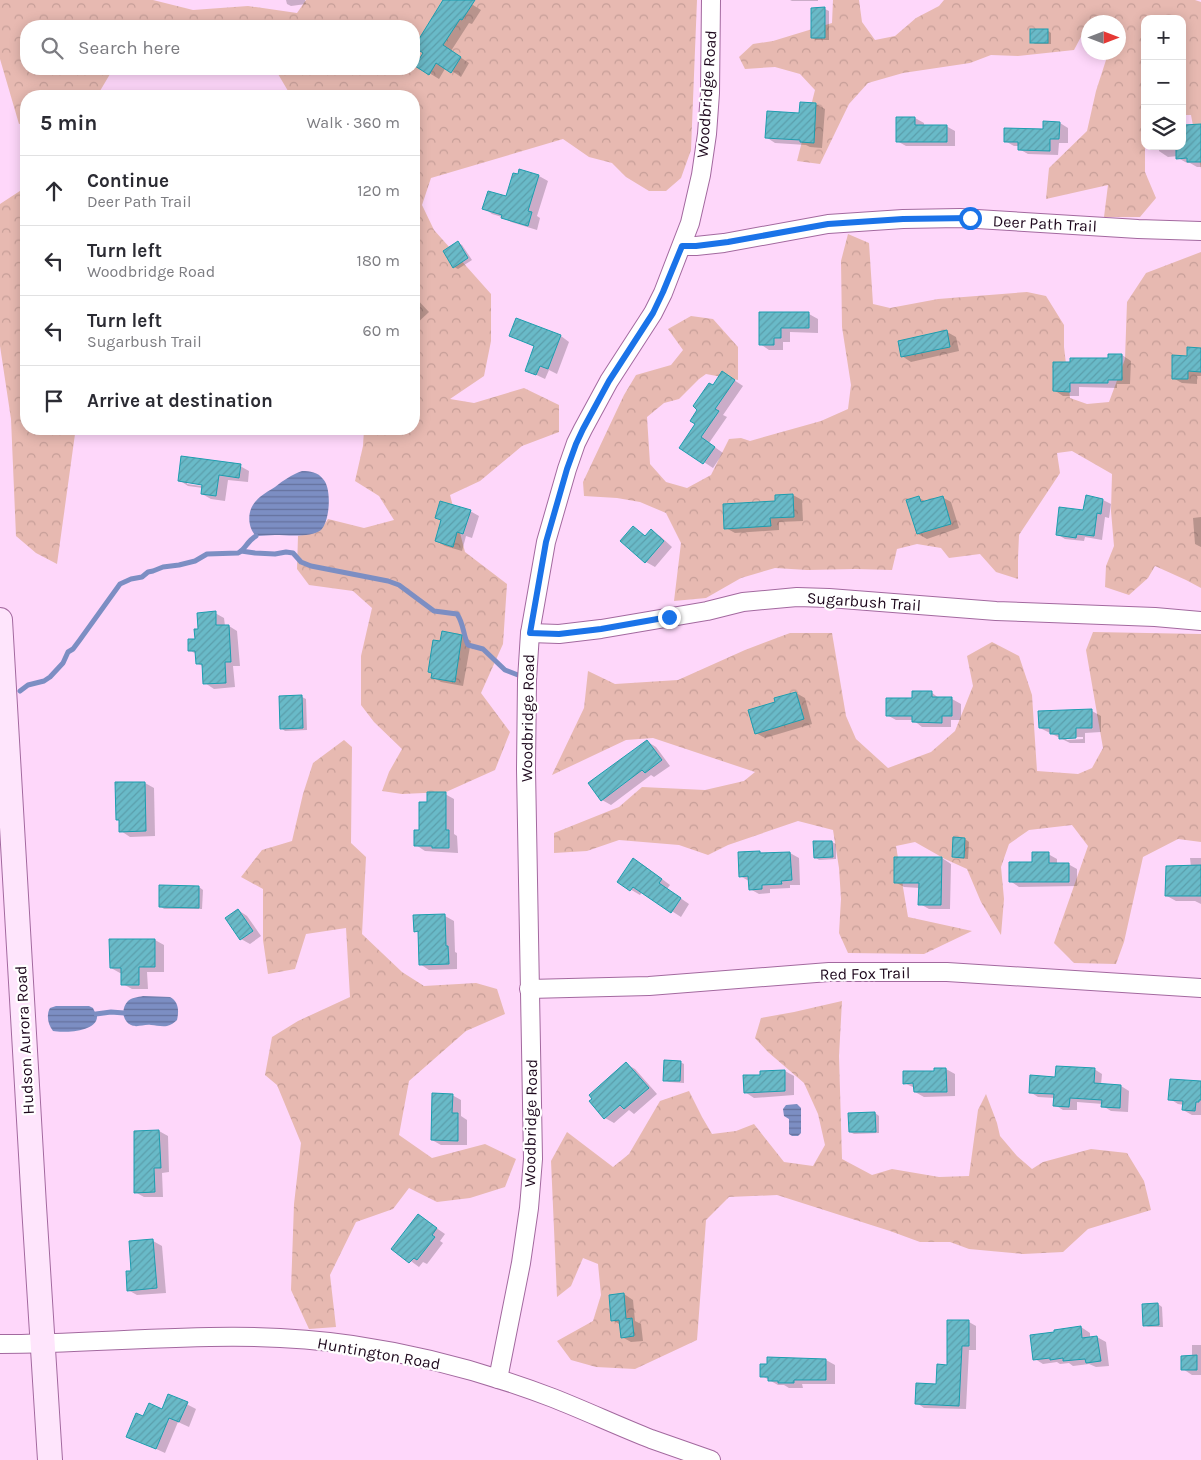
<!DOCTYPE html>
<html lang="en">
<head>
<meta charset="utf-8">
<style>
  body { margin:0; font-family:Karla,sans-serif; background:#f7f7f7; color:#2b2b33 }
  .controls { position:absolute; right:15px; top:15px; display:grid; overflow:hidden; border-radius:10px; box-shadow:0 2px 12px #0003 }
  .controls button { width:45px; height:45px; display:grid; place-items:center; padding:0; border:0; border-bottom:1px solid #e1e1e2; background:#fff; color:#2b2b33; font:25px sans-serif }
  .compass { position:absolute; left:1081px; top:15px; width:45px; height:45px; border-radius:50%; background:#fff; box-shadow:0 2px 12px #0003; rotate:90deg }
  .stop { position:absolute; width:15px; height:15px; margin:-11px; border:4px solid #1a73e8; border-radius:50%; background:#fff }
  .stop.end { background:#1a73e8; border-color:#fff; box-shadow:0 1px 5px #0008 }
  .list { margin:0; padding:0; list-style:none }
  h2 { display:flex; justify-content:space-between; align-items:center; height:65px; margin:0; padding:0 20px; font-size:21px }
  h2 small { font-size:16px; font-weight:400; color:#7c7c81 }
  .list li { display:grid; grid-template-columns:32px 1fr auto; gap:15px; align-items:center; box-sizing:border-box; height:70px; padding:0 20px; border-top:1px solid #e1e1e2 }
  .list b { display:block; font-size:19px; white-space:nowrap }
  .list p { margin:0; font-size:16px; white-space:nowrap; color:#7c7c81 }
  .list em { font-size:16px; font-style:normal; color:#7c7c81 }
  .icon { flex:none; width:28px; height:28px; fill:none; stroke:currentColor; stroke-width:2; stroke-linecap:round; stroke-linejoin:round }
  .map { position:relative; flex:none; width:1201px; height:1460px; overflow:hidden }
  .search { position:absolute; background:#fff; box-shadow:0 2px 12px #0003; left:20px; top:20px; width:400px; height:55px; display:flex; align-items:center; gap:12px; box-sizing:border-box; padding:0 18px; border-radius:20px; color:#7c7c81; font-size:19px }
  .panel { position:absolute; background:#fff; box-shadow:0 2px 12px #0003; left:20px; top:90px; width:400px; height:345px; border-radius:20px }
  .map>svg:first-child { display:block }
  .forest { fill:url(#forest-crowns) }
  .water { fill:url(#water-rules) }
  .shadow { fill:#0003; fill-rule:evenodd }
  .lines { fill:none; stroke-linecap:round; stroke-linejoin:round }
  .stream { stroke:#7c8ec3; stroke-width:5 }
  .building { fill:url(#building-hatch); stroke:#1d9daf }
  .street-casing { stroke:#a3699f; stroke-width:20 }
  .secondary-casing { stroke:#a3699f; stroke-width:26 }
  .street { stroke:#fff; stroke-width:18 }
  .secondary { stroke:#fee5fc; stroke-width:24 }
  .route { stroke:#1a73e8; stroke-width:6 }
  .labels { text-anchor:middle; stroke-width:4.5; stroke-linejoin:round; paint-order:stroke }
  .street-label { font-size:16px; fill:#1d071c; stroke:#fff }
</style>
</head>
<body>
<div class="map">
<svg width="1201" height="1460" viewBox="0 0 1201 1460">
  <defs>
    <pattern id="forest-crowns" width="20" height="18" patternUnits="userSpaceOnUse" patternTransform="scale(1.25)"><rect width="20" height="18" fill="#e7b9b1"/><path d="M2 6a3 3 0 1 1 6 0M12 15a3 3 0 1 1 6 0" fill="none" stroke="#c69e98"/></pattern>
    <pattern id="water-rules" width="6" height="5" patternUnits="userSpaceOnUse" patternTransform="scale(1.25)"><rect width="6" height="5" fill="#7c8ec3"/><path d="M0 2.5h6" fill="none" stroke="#65729e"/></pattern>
    <pattern id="building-hatch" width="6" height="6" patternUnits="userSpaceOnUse" patternTransform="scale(1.25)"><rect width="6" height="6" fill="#69bac8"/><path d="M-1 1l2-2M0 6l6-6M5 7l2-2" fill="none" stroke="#5b9eab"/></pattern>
  </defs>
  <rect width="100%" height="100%" fill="#fed7fa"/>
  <!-- forest -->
  <g class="forest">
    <path d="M0,0H153L193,10L248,6L297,13L306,0H697L691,150L681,178L666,191H649L626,177L612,163L589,157L563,139L431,178L422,205L434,230L491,294V341L484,376L450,399L474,403L524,388L559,405V432L522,446L480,481L450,495L465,552L507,584L503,644L481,693L510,732L495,770L446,792L402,794L382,791L389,772L402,749L374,722L361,705V656L372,608L353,591L309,585L297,569L298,536C315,532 318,535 328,519L364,528L394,520L379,496L355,481L363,446L364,429H414V96H291L278,74L263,69H414V26H26V69H113L97,96H26V123L19,124L0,59Z"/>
    <polygon points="833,0 859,0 862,22 875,40 895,36 916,18 939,6 944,0 1195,0 1201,2 1201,169 1191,115 1182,115 1182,19 1145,19 1145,172 1156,198 1140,217 1104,217 1108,185 1046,199 1049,168 1087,131 1096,91 1106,60 1105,53 1118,52 1118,22 1088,22 1088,31 1083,33 1074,50 1018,56 991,55 970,63 903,73 868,83 849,104 820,164 797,161 815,90 800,74 775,67 745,69 739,57 753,44 773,41 832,23"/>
    <polygon points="26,187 26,429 137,429 75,434 57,564 36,553 16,536 11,419 0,346 0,204"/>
    <polygon points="848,234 869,243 873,304 890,308 938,299 1027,292 1046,296 1064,325 1064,347 1070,398 1087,404 1109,402 1125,359 1127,302 1146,273 1201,252 1201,588 1186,580 1155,566 1148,578 1129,595 1105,587 1106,566 1114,546 1111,511 1112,474 1072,451 1057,453 1060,473 1019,535 1018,558 1018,579 996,572 980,554 949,558 941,548 917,544 897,549 892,570 855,569 807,570 775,568 741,578 706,598 674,601 681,543 666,513 640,502 617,498 584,496 583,482 624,395 636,375 671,365 683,350 668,329 691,316 713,319 738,347 738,380 706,374 699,379 679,399 664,403 647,417 650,464 666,482 687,488 711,475 729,439 741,438 750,441 821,421 848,409 851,385 842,327 841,261"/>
    <polygon points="1093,632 1201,634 1201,842 1178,839 1143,857 1124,942 1116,964 1074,963 1054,943 1088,846 1072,825 1029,830 1009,844 1001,867 1004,899 1001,935 981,902 967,869 945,859 915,842 896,846 908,917 972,931 924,954 848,953 839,933 841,899 839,868 833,830 798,821 728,845 708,855 679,845 619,840 587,851 554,853 554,833 619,807 642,787 705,790 744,781 755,772 653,738 626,740 552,775 584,708 588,671 615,684 678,680 745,650 790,633 832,633 846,716 856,739 888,768 931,752 955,731 973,686 967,656 992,642 1019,656 1032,695 1037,771 1078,774 1092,768 1103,748 1086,650"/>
    <polygon points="344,740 352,747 351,843 366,857 362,934 402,972 424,986 476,983 497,989 505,1014 466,1031 409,1081 399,1135 432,1158 485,1144 516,1159 505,1187 470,1198 437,1202 409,1188 393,1209 356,1222 330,1275 336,1327 309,1329 291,1290 294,1204 301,1143 277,1085 265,1075 272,1037 298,1021 350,997 346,928 306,934 295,969 268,974 263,940 263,889 241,877 262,850 292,841 303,794 313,763"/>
    <polygon points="842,1001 839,1056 842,1159 872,1175 892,1169 939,1177 969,1176 978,1110 986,1094 997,1123 1000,1136 1017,1156 1032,1169 1043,1162 1091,1149 1127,1153 1144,1181 1151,1210 1088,1229 1063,1252 1023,1254 969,1249 950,1242 920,1242 890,1231 777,1195 729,1197 706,1220 697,1340 635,1369 596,1367 571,1360 557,1341 593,1321 601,1295 598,1264 583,1258 571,1286 557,1297 551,1161 567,1132 613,1167 629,1154 660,1101 689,1091 702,1117 712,1134 736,1131 754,1124 784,1162 813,1166 825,1145 818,1114 804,1083 768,1052 755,1038 761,1018 794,1012"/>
  </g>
  <!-- water -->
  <g class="water">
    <path d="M302,471C310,471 318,472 323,479C332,488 330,521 321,530C311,538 287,535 275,535C269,535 263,536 256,536C247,527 247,510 256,501C261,495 269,491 275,487C284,480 291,475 302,471Z"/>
    <path d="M143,996L170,997C179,1002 179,1011 177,1020C174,1023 171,1025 167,1026C161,1027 156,1025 151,1025C144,1024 137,1028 131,1025C122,1021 121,1008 128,1001C131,998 138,997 143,996Z"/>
    <path d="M56,1006H89L93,1008C93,1009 97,1015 97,1016C98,1032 63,1033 53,1031C48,1025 46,1015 50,1008Z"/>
    <polygon points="797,1104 801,1108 801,1133 798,1136 792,1136 789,1134 789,1119 784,1116 783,1109 786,1105"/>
  </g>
  <!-- shadow -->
  <g class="shadow">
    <polygon points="286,0 305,0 306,4 291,6 287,4"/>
    <polygon points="445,0 465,0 481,10 472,24 469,23 451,51 469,63 461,77 446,67 439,79 416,65 425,52"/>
    <polygon points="790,0 818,0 818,1 792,1"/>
    <polygon points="825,9 829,11 829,40 816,40 812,38"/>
    <polygon points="1047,30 1051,33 1051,44 1035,44 1031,42"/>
    <polygon points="816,104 825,109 822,148 810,147 806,145 775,143 766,137"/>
    <polygon points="915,118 924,123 924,126 946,126 955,131 955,146 906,146 897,141"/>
    <polygon points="1060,123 1068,128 1068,143 1059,143 1058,155 1028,154 1019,149 1019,146 1014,146 1005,141 1044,130"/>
    <polygon points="1201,125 1201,167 1197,167 1190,163 1187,163 1178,158 1178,156 1168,157 1159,151 1159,146 1182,146 1182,135 1185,135"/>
    <polygon points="520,170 539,176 548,181 537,216 540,218 537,230 511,222 502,217 492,214 484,208 507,198"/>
    <polygon points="458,243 462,245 472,260 458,269 454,267"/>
    <polygon points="414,296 429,312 414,326"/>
    <polygon points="761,313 809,314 818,319 818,333 790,332 790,342 783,342 783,350 769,350 760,344"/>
    <polygon points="517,320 561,336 569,342 557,374 549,370 545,379 526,370 535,347 511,336"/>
    <polygon points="947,332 956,337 959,351 911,362 902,356"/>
    <polygon points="1201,349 1201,376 1197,376 1197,384 1182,383 1173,378 1188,357"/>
    <polygon points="1122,355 1131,361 1130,384 1117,384 1117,388 1079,387 1079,396 1063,396 1054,390 1071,363 1109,360"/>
    <polygon points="731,378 743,386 723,415 727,417 709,443 723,453 713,468 681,447"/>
    <path d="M240,466L249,471L248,482L228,480L225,501L211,499L202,494L203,488L188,486L179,480ZM187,481L209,484L208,487L187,484Z"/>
    <polygon points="793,495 802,500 803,521 779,522 779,530 735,533 726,528 777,502"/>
    <polygon points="942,497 951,502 959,528 927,539 918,534 919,498 927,502"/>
    <polygon points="1087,497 1103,500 1111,504 1109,518 1105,517 1102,540 1085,537 1084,541 1065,539 1057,534 1084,512"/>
    <polygon points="470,511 479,516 472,538 466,536 462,551 445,546 436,541 442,521 436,517"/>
    <polygon points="1201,517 1201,547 1195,544 1193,518"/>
    <polygon points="633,528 646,536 651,531 660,536 672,547 655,567 646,562"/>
    <polygon points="215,613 224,618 225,626 229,626 237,631 240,666 233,666 235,687 214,689 205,683 204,667 197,663 197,655 190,650 196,640 199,630"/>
    <polygon points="443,633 462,636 471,641 463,686 441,682 432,677"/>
    <polygon points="931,692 940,699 952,699 961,704 961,720 951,720 951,727 922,727 913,720 896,720 887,715 914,699"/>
    <polygon points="796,693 805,698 812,724 765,738 756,733 777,702"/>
    <polygon points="302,697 306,699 307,730 285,731 281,728"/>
    <path d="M1092,711L1101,716V732L1085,733V743H1070L1040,728ZM1064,737H1083V739L1067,740Z"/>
    <polygon points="648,742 656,747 670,766 654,777 651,775 611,805 602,800"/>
    <polygon points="145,783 154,788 155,836 130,837 121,831"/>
    <polygon points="445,794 454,799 454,834 457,836 458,853 425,851 416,845 429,803"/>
    <polygon points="954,839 965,839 969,842 968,859 957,858 953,856"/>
    <polygon points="832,842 836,844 836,859 819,860 815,857"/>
    <polygon points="760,852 764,854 790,853 799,858 800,885 790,885 790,888 770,889 770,893 759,894 750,889 749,881 740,876"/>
    <polygon points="1048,854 1057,859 1057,864 1068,864 1077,869 1077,886 1019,887 1010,881 1033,863"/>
    <polygon points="942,858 951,864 950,909 929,909 920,904 920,888 904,887 895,882"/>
    <polygon points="1190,858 1201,858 1201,904 1195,901 1176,901 1167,896 1191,867"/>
    <polygon points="642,864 670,885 667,889 689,904 681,917 642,892 640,895 618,882"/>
    <polygon points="199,887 203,890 202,909 164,909 160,906"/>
    <polygon points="238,910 247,916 261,936 250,944 241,939"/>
    <polygon points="445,916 454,921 455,952 457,953 457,969 429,970 420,964 420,933 415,931"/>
    <polygon points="155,940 164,945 164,972 147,972 148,989 132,989 123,984 122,973 120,973 111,968"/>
    <polygon points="680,1062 684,1064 684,1083 669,1082 665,1080"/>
    <polygon points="626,1064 635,1069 657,1094 634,1114 629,1110 614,1123 605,1118 591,1101"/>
    <polygon points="946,1069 955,1074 955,1096 924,1097 915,1092 915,1088 904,1083"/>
    <polygon points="1094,1069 1102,1074 1101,1085 1121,1086 1129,1091 1128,1112 1111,1111 1103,1106 1103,1104 1077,1102 1077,1110 1063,1110 1055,1105 1055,1098 1038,1097 1030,1092 1056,1079"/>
    <polygon points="785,1071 794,1076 794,1095 754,1098 745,1092"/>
    <polygon points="1201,1083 1201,1115 1192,1115 1183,1110 1184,1105 1178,1104 1170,1099"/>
    <polygon points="452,1095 461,1100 461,1116 467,1120 467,1145 441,1145 432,1140"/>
    <polygon points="875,1113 879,1116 879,1133 854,1134 850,1132"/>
    <polygon points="159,1131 168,1136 169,1172 162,1173 163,1197 144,1197 135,1192"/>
    <polygon points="419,1216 445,1234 440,1241 443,1243 427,1264 423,1262 419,1267 393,1248"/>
    <polygon points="153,1241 162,1246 166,1293 137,1295 128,1290 133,1272"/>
    <polygon points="624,1294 633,1300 635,1321 641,1324 643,1341 631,1342 622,1337 621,1325 612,1320"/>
    <polygon points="1158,1304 1162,1307 1163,1327 1148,1327 1144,1325"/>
    <polygon points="969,1322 976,1326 976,1350 969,1350 966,1409 924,1408 917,1403 937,1386"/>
    <polygon points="1081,1327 1090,1333 1090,1338 1097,1337 1106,1342 1109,1366 1096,1367 1089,1364 1073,1366 1069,1363 1060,1364 1057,1362 1043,1364 1035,1359"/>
    <polygon points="1192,1345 1201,1345 1201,1375 1192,1375 1183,1369 1192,1357"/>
    <polygon points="826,1360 835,1365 835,1384 802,1384 803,1388 789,1388 784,1385 778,1385 762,1376"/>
    <polygon points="169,1395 196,1409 189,1427 178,1422 165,1453 128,1436 144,1418 163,1411"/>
  </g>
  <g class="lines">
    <!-- stream -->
    <g class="stream">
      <path d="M241,551L255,553L275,554L286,552L293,553L301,562L311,566L388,581L399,585L434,611L457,614C464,624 463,635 468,645L483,649L505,670L518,675"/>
      <path d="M20,691L28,685L44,681L50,677L63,663L68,652L73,649L79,641L120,584L131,579L142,577L148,572L153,571L163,567L179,565L195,561L207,554L238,553C245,550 247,541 256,536"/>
      <polyline points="96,1014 111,1012 124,1013"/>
    </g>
  </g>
  <!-- building -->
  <g class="building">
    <polygon points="443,0 475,0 462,20 460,19 443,45 461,57 451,73 436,63 429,75 415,66 423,53 414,47"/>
    <polygon points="825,7 825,38 811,38 811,8"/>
    <rect x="1030" y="29" width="18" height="14"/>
    <polygon points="800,102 816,103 814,143 800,142 800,140 765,138 767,111 799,113"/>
    <polygon points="896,117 915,117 915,125 947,125 947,142 896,142"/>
    <polygon points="1043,121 1060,122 1059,139 1050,139 1050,151 1018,150 1018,142 1004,142 1004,128 1043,129"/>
    <polygon points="1201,124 1201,162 1187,162 1187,158 1176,159 1176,146 1182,146 1182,139 1184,138 1184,125"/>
    <polygon points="519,169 539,175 528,211 532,212 528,226 501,218 502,215 482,209 488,191 506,196 513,173 518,174"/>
    <polygon points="458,241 468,258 453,268 443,251"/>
    <polygon points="759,312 809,312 809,328 781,328 781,338 774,338 774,345 759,345"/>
    <polygon points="516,318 561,335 548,369 540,366 536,375 525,371 534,346 509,336"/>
    <polygon points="947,330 950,347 901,357 898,341"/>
    <polygon points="1187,347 1201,348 1201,372 1188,371 1188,379 1172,379 1172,355 1187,356"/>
    <polygon points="1108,354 1122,354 1122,380 1108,380 1108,383 1070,383 1070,392 1053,391 1053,362 1070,362 1070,358 1108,358"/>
    <polygon points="722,371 735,380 715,409 719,411 701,437 715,447 703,464 679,448 695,424 690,421 697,410 693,406 709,383 713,385"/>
    <polygon points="181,456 241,464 239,478 219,475 216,496 201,494 202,485 178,481"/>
    <polygon points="793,494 794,517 770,518 771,526 724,529 723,504 775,501 775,495"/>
    <polygon points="1086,495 1103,499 1101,514 1097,513 1094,536 1077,534 1076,538 1056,535 1059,507 1083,510"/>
    <polygon points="919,496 921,502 943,496 951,524 917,534 906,500"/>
    <polygon points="440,501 471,510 463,534 457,532 453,547 435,541 441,520 435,518"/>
    <polygon points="633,526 645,536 651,529 664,541 645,563 620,541"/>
    <polygon points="216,611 216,625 229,625 231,662 225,662 226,683 203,684 202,664 196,664 195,651 188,651 188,639 195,639 194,629 198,629 197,613"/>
    <polygon points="442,631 462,635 455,682 431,678 432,673 428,672 433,640 440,641"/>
    <polygon points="912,691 932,691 932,697 952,697 952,716 942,716 942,723 912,722 912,716 886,716 886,698 912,698"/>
    <polygon points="796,692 804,719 755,734 748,710 775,702 774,698"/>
    <polygon points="302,695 303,728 280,729 279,696"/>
    <polygon points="1092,709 1092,728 1076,728 1076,738 1059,739 1059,734 1050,734 1050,728 1039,728 1038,711"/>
    <polygon points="647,740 662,760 645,773 642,770 601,801 588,783"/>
    <polygon points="115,782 145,782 146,831 119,832 119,820 116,820"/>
    <polygon points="427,792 446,792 446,830 449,830 449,848 432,848 432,846 414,846 414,830 419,830 419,802 427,802"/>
    <polygon points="953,837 965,838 964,858 952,857"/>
    <polygon points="813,841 832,841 833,857 814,858"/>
    <polygon points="760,851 760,853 790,852 792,880 781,881 782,884 762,885 762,889 749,890 748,876 739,877 738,852"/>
    <polygon points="1032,852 1049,852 1049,863 1069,863 1069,882 1009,882 1009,862 1032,862"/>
    <polygon points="894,857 942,857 941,905 918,905 919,883 894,883"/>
    <polygon points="633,858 662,879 659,883 681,898 671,913 633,887 630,891 617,882"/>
    <polygon points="1201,865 1201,896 1165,896 1166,866"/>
    <polygon points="159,885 199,886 199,908 159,907"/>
    <polygon points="238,909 253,931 240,940 225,918"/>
    <polygon points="445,914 446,946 448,946 449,964 419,965 418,931 414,932 413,915"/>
    <polygon points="109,939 155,939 155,967 139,967 139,985 121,985 121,968 110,968"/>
    <polygon points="664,1060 681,1061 680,1081 663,1081"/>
    <polygon points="626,1062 649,1088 624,1109 620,1105 604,1119 589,1101 592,1099 589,1095"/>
    <polygon points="1056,1066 1095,1068 1094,1083 1121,1085 1120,1108 1101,1107 1102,1100 1070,1098 1069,1107 1053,1106 1054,1094 1029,1093 1030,1075 1055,1077"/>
    <polygon points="934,1068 946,1068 947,1092 914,1092 913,1083 903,1084 903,1071 934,1071"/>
    <polygon points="785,1070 785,1091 744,1093 743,1075 760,1075 760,1071"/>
    <polygon points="1170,1079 1201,1081 1201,1100 1199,1100 1199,1102 1196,1102 1195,1111 1182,1110 1183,1101 1168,1100"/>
    <polygon points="432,1093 453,1094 452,1113 458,1113 458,1141 431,1140"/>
    <polygon points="875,1112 876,1132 849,1132 848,1113"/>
    <polygon points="159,1130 161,1168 154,1168 155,1192 134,1193 134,1131"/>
    <polygon points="418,1214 437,1228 432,1235 435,1237 417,1260 414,1258 409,1263 391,1249"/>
    <polygon points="153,1239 157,1288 127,1291 126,1271 131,1271 129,1241"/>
    <polygon points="624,1293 626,1319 632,1318 634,1336 621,1338 619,1320 611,1321 609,1295"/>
    <polygon points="1158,1303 1159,1325 1143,1326 1142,1304"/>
    <polygon points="947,1320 969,1320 969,1346 962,1346 959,1406 915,1404 916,1383 936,1384 937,1364 947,1365"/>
    <polygon points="1081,1326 1082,1338 1097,1336 1101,1361 1086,1363 1085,1359 1063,1361 1063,1358 1050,1360 1050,1358 1033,1360 1030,1335 1054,1332 1054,1330"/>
    <polygon points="1197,1355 1197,1370 1181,1370 1181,1356"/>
    <polygon points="767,1357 826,1359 826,1380 794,1380 794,1383 778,1383 778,1381 768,1381 768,1377 760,1377 760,1364 767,1364"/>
    <polygon points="168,1394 188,1402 179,1422 169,1418 156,1449 126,1437 136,1413 143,1416 149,1403 162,1409"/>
  </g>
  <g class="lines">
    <!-- street casing -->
    <g class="street-casing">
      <g id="street">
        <polyline points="682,246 696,246 724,243 828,224 903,219 960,218 1138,229 1201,231"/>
        <polyline points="530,633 559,634 601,629 707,611 743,602 797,597 829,598 996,611 1155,617 1201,621"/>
        <polyline points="529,989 649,986 829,972 947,972 1201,988"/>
        <path d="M0,1344C117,1344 236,1327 352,1345C420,1355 488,1373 553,1398C586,1411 618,1426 651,1439C671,1446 691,1453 711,1460"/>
        <polyline points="498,1379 521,1263 529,1208 533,1159 526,769 527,680 530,633 546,542 567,469 576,443 583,429 609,381 653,313 663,293 690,223 701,175 707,134 710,93 711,0"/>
      </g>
    </g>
    <!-- secondary casing -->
    <g class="secondary-casing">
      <polyline id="secondary" points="0,620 34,1206 50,1460"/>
    </g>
    <!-- street -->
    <use href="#street" class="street"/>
    <!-- secondary -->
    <use href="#secondary" class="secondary"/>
  </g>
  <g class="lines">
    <!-- route -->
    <polyline class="route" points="669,617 601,629 559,634 530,633 546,542 567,469 576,444 583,429 609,381 653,313 663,292 682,246 696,246 728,242 828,224 903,219 970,218"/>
  </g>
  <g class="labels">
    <!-- street labels -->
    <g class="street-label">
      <text transform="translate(706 94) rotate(-86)" y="6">Woodbridge Road</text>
      <text transform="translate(1045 223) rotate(3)" y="6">Deer Path Trail</text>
      <text transform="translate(864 601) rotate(4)" y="6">Sugarbush Trail</text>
      <text transform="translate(527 718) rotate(-89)" y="6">Woodbridge Road</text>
      <text transform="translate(865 973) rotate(-1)" y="6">Red Fox Trail</text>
      <text transform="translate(24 1040) rotate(-93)" y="6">Hudson Aurora Road</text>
      <text transform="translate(530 1123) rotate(-89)" y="6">Woodbridge Road</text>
      <text transform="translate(379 1353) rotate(10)" y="6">Huntington Road</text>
    </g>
  </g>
</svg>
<div class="controls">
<button>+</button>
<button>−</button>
<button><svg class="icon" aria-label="layers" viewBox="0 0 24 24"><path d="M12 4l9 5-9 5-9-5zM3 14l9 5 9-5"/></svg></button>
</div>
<svg class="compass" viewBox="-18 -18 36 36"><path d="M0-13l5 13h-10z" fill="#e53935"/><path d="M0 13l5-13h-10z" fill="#7c7c81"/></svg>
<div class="stop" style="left:970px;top:218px"></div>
<div class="stop end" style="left:669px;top:617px"></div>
<div class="search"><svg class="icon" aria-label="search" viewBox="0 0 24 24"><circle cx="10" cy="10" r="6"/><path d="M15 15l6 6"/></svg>Search here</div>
<section class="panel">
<h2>5 min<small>Walk · 360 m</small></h2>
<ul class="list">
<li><svg class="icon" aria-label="ahead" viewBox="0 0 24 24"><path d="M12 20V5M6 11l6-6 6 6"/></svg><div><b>Continue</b><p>Deer Path Trail</p></div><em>120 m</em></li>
<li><svg class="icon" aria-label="left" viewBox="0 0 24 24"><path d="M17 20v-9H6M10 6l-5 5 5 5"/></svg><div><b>Turn left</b><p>Woodbridge Road</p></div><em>180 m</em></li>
<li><svg class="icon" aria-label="left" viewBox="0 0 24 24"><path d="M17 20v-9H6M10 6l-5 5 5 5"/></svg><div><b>Turn left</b><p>Sugarbush Trail</p></div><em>60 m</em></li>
<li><svg class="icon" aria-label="arrive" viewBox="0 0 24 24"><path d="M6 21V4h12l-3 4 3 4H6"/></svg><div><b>Arrive at destination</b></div></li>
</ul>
</section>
</div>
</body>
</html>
